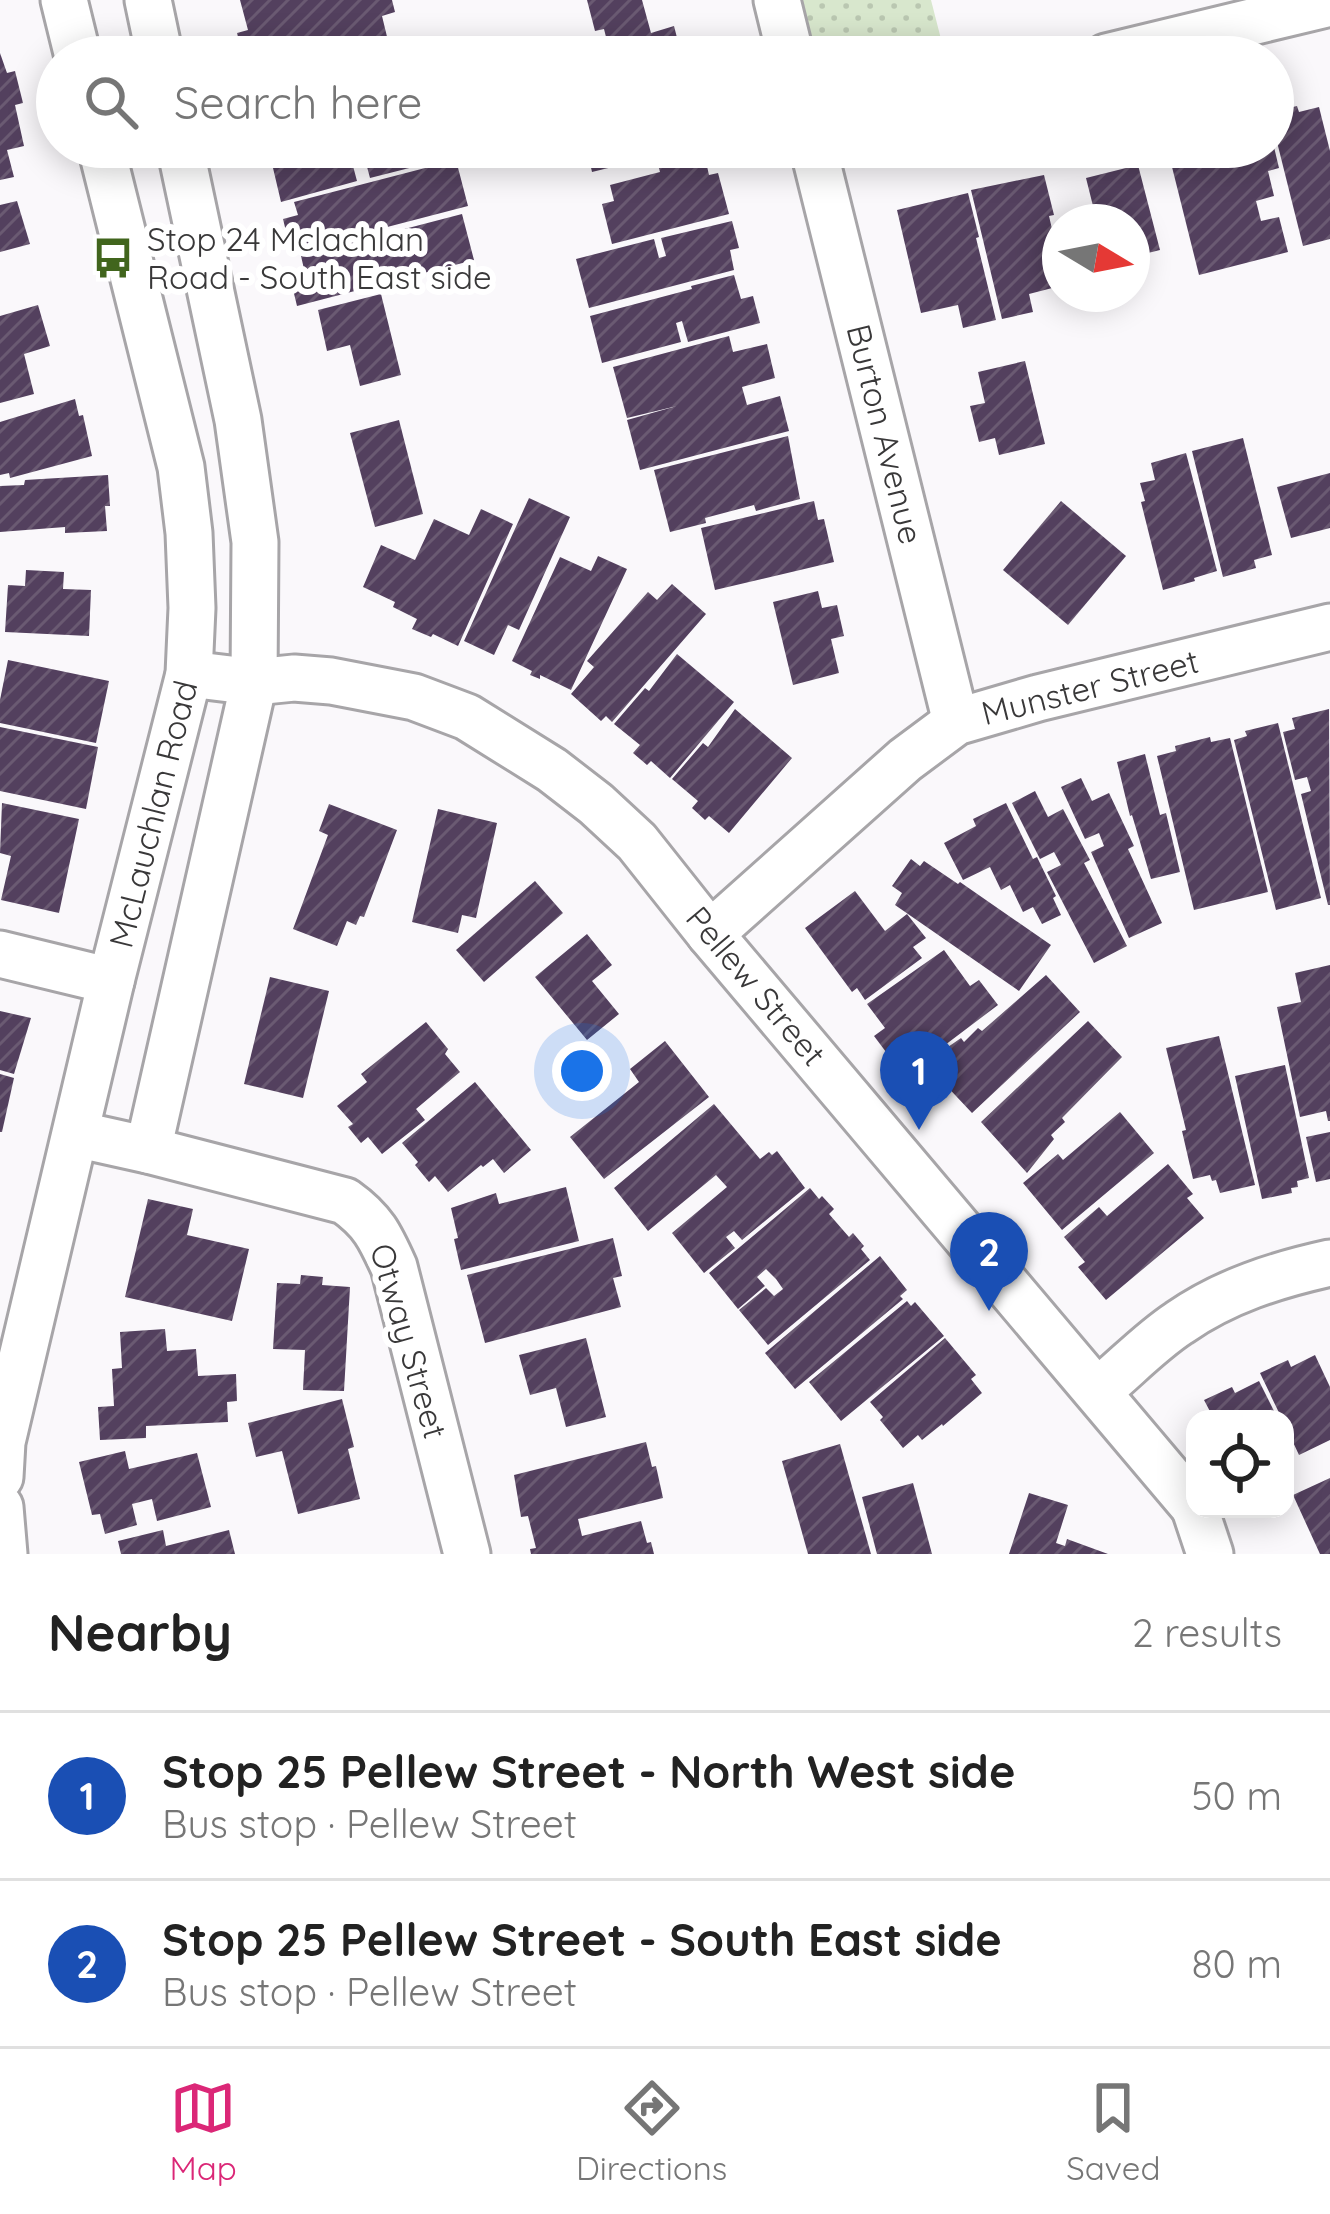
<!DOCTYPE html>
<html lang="en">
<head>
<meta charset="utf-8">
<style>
  body { margin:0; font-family:Quicksand,sans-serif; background:#f2f2f2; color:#222 }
  .controls { position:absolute; right:36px; bottom:36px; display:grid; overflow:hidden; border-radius:24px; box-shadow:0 6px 30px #0003 }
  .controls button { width:108px; height:108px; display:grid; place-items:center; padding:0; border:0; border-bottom:3px solid #e0e0e0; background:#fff; color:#222; font:60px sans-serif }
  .compass { position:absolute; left:1042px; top:204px; width:108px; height:108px; border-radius:50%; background:#fff; box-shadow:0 6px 30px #0003; rotate:100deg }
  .you { position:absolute; left:582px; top:1071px; width:42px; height:42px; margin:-30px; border:9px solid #fff; border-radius:50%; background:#1a73e8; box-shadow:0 0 0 18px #1a73e833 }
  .badge { display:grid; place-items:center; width:78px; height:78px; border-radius:50%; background:#db2777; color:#fff; font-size:39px; font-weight:700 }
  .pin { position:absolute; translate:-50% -99px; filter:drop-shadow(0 3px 6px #0008) }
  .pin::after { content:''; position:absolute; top:63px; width:42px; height:36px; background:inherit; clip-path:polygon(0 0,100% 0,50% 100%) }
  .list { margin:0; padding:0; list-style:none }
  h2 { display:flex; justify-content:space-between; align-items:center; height:156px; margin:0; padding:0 48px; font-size:51px }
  h2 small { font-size:39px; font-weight:400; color:#767676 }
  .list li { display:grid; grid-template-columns:78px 1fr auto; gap:36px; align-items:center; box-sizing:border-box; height:168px; padding:0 48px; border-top:3px solid #e0e0e0 }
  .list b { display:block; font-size:45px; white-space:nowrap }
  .list p { margin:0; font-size:39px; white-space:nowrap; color:#767676 }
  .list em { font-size:39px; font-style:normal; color:#767676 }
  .icon { flex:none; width:66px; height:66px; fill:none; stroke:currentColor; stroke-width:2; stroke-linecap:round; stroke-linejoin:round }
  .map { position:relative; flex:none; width:1330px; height:1554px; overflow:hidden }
  .search { position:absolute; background:#fff; box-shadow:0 6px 30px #0003; left:36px; right:36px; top:36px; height:132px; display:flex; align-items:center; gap:30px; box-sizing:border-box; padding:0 42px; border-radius:66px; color:#767676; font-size:45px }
  .sheet { height:492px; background:#fff }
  nav { display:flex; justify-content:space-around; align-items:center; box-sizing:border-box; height:168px; border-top:3px solid #e0e0e0; background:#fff; font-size:33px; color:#767676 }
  nav a { display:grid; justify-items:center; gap:6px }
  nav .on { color:#db2777 }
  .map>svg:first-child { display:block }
  .park { fill:url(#park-dots) }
  .building { fill:url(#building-hatch) }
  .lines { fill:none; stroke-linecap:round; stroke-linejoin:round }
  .street-casing { stroke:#a7a5a8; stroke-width:51 }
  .street { stroke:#fff; stroke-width:45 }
  .labels { text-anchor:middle; stroke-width:12; stroke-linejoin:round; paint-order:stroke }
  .poi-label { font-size:33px; fill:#393839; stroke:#fff; text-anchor:start }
  .street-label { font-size:33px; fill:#393839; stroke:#fff }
</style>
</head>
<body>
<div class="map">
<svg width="1330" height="1554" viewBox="0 0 1330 1554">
  <defs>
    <pattern id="park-dots" width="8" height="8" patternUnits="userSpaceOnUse" patternTransform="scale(3)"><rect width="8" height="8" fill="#d8e7cd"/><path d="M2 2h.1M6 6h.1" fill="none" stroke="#bac7b1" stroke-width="1.8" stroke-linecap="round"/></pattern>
    <pattern id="building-hatch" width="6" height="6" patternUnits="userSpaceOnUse" patternTransform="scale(3)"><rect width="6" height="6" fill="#53405e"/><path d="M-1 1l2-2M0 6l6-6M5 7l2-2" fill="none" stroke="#6a5a72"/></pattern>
  </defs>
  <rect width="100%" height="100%" fill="#faf8fb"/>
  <!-- park -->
  <polygon class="park" points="799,0 931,0 943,47 939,57 814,57"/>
  <!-- building -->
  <g class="building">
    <polygon points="240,0 392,0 395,12 382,16 390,49 360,57 243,57 237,33 248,30"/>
    <polygon points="587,0 642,0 651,33 674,26 682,57 611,57 604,29 595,31"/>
    <polygon points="0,53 7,73 15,71 23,103 15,105 24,146 7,150 14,177 0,180"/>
    <polygon points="1297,106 1299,112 1319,107 1330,151 1330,239 1303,246 1273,126 1273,112"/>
    <polygon points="295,147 437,147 441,160 370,178 366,163 353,166 357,181 281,202 273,168 298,162"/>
    <polygon points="573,147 685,147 686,149 592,172 589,159 577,162"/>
    <polygon points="1167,147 1274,147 1279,168 1268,171 1274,196 1256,201 1261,221 1279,217 1288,252 1199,275"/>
    <polygon points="704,153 709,175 718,173 729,214 612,244 602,204 614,201 610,185 660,172 658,165"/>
    <polygon points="456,160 468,206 291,252 283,219 298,215 294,202"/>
    <polygon points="1138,165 1160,250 1132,257 1132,222 1097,222 1086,178"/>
    <polygon points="1044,175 1054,215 1049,216 1052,229 1059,227 1060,230 1060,286 1029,294 1033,312 1002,319 971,190"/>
    <polygon points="968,193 979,237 976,238 996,320 963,328 958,305 921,313 897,210"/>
    <polygon points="17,201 30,244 0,252 0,205"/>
    <polygon points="462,214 474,260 297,306 289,273 304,269 301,256"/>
    <polygon points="732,221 739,248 730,250 734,270 589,308 576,259 654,239 659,258 666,256 661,238"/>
    <polygon points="734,275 741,299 753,296 760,323 688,342 682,321 676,323 681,342 602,363 590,316 692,289 691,286"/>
    <polygon points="381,294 401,375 360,386 350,345 327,351 318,310"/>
    <polygon points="38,305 50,346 24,354 34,394 0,403 0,316"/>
    <polygon points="729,336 733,352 767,344 775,378 742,387 747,405 780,396 789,431 640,470 627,420 677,406 627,418 613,367"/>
    <polygon points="1025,361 1045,444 999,455 995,438 979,442 970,406 985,403 978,372"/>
    <polygon points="75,399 79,416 83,415 92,456 10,478 9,473 0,475 0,422"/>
    <polygon points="399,420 423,514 375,527 350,433"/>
    <polygon points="788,436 800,499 756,511 754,505 705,518 706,523 670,532 654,470"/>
    <polygon points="1243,438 1272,555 1254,560 1256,568 1223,577 1192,451"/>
    <polygon points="1186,453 1217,571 1194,578 1195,581 1163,590 1141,502 1145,501 1140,483 1155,480 1151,463"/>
    <polygon points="1330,473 1330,528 1291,538 1277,487"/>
    <polygon points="108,475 110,506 105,506 107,531 65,533 65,527 0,532 0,486 24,485 25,480"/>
    <polygon points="529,498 570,517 519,630 508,625 494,655 464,641"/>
    <polygon points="814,501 818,520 824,519 834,562 715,590 701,528"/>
    <polygon points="1061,501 1126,556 1068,625 1003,570"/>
    <polygon points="481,509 513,524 458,646 433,634 431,637 412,629 417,619 393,607 395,602 363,587 381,545 415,560 434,519 469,535"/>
    <polygon points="598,556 627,569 571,690 540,675 540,679 530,675 532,671 512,661 560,557 591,571"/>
    <polygon points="26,570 64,572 63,589 91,590 89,636 5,632 8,585 25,586"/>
    <polygon points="672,584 706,614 612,722 606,716 601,721 571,694 594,667 587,661 648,592 657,600"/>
    <polygon points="818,591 822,608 837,605 844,636 831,639 839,673 793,685 773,602"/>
    <polygon points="677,654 734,702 670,778 651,761 647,765 633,753 640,745 614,724 645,688 649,691"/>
    <polygon points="8,660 109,681 96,743 0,723 0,700"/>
    <polygon points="735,709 792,758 729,833 709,816 705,820 692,808 698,801 672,779 703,743 708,747"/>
    <polygon points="1329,709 1330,905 1328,905 1301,794 1311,791 1307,777 1295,780 1283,732 1295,729 1292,718"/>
    <polygon points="1278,723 1321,898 1276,910 1234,740 1247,736 1245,731"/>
    <polygon points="0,727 98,747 86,809 0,791"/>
    <polygon points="1210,737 1211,742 1230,738 1268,892 1194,910 1157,756 1176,751 1175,746"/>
    <polygon points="1145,754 1160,815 1166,813 1180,872 1151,879 1132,815 1130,816 1117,762"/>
    <polygon points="1081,778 1092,801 1109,793 1134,846 1128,849 1162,923 1129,938 1091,852 1104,846 1099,833 1085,839 1061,787"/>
    <polygon points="1035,791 1048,817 1063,809 1090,860 1084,863 1127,946 1094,963 1047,872 1061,865 1054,852 1040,859 1012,803"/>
    <polygon points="2,803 79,819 59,913 1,900 11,856 0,853"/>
    <polygon points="1006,803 1033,859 1037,857 1056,896 1053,898 1061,915 1042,924 1033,907 1023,912 1010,885 1001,890 990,867 963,880 944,843 976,826 973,819"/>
    <polygon points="329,804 397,830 364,917 360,916 356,925 347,921 337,946 293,929 328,835 319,831"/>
    <polygon points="438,809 497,823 476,918 462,915 458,933 412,922"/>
    <polygon points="911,859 920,866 924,861 958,884 960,882 1051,945 1019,991 895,905 902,893 892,886"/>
    <polygon points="535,881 563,913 484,982 456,950"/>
    <polygon points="855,891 885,931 907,914 926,938 913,947 922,958 865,1000 857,988 852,992 805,928"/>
    <polygon points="587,934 612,965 592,981 619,1014 587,1040 535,977"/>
    <polygon points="944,950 970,986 979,980 998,1005 908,1073 894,1053 889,1056 874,1036 885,1028 867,1004"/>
    <polygon points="1330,965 1330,1121 1328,1121 1326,1111 1300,1117 1277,1007 1301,1002 1295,973"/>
    <polygon points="1046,975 1080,1012 972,1113 925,1063 961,1038 964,1042 978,1028 982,1031"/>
    <polygon points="270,977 329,991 303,1098 244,1084"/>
    <polygon points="0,1011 31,1018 14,1074 0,1070"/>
    <polygon points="1088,1021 1122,1057 1062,1118 1065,1122 1051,1135 1054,1139 1027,1173 981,1122"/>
    <polygon points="426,1022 448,1049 445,1054 460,1072 416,1109 425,1120 382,1154 368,1137 361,1143 348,1127 353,1124 337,1106 367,1082 361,1074"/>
    <polygon points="1219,1036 1255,1185 1220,1193 1216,1180 1212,1181 1210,1175 1193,1179 1182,1131 1186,1130 1166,1048"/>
    <polygon points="665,1041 709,1097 604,1179 570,1137 639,1082 630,1069"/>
    <polygon points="1285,1065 1309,1178 1297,1181 1298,1187 1291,1188 1292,1193 1262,1199 1235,1076"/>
    <polygon points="0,1074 14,1078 2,1132 0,1132"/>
    <polygon points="475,1082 531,1150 504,1173 493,1159 483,1167 481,1165 448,1192 435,1176 429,1182 415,1165 418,1162 402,1143"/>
    <polygon points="714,1104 760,1159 769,1152 772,1155 777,1151 805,1188 742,1240 734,1231 726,1237 735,1248 704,1273 672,1233 727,1187 716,1175 648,1231 614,1188"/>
    <polygon points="1120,1112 1154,1153 1062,1230 1023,1183 1058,1154 1063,1160"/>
    <polygon points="1330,1132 1330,1179 1316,1182 1306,1137"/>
    <polygon points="1168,1164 1193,1194 1187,1198 1204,1218 1106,1300 1078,1267 1085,1262 1064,1237 1099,1207 1107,1216"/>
    <polygon points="566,1187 579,1241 461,1270 454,1239 458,1238 451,1208 496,1193 499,1204"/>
    <polygon points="810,1188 819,1199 822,1196 834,1209 829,1214 849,1237 853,1233 864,1246 861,1249 870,1260 768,1345 739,1310 766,1288 774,1296 783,1289 776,1279 766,1269 757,1277 765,1286 738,1309 709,1273"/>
    <polygon points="148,1199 193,1209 187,1235 249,1249 232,1321 125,1297"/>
    <polygon points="613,1238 622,1276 613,1278 621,1307 485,1343 467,1275"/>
    <polygon points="880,1256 907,1290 900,1296 903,1299 795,1389 765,1353"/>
    <polygon points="301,1275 323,1277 322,1285 350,1287 344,1391 303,1390 305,1350 273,1349 277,1283 300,1284"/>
    <polygon points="907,1301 911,1306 915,1302 944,1336 841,1421 809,1382"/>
    <polygon points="165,1329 167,1351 196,1349 198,1376 236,1374 237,1401 227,1402 228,1422 146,1426 146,1438 100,1440 98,1407 114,1406 112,1369 122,1368 120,1332"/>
    <polygon points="586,1338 606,1417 566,1427 556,1388 530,1395 519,1355"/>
    <polygon points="945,1338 976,1375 971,1379 982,1393 943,1426 942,1424 922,1440 918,1435 903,1448 880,1420 883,1417 870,1402"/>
    <polygon points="1315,1355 1330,1387 1330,1440 1299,1455 1285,1425 1285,1419 1282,1419 1260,1373 1288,1360 1291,1367"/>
    <polygon points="1259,1381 1278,1419 1214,1419 1204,1400 1232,1387 1235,1393"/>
    <polygon points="342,1399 354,1447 348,1449 360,1499 298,1514 282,1451 256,1457 248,1423"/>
    <polygon points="646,1442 652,1467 656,1466 663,1498 578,1519 582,1536 641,1521 647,1543 651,1542 654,1554 531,1554 530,1549 536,1548 528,1516 521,1517 514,1475"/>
    <polygon points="840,1444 871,1554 808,1554 782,1461"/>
    <polygon points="125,1451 129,1469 197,1453 211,1507 157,1521 152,1499 132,1504 137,1525 105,1534 100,1514 92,1515 79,1462"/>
    <polygon points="1330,1478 1330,1554 1320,1554 1293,1495"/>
    <polygon points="913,1483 932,1554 877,1554 862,1497"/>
    <polygon points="1029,1493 1068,1505 1056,1543 1065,1546 1067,1539 1108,1554 1009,1554"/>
    <polygon points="163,1530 166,1546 229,1530 235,1554 121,1554 118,1541"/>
  </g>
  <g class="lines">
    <!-- street casing -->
    <g class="street-casing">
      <g id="street">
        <polyline points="64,0 78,57"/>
        <polyline points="148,0 160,57"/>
        <polyline points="777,0 791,57"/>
        <polyline points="1106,57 1330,3"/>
        <polyline points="813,147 956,722"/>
        <polyline points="189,674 254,682 294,678 331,681 414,697 467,717 552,770 596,804 637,842 710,934 1195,1508"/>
        <polyline points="710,934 905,760 956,722 1038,698 1330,627"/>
        <polyline points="0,954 111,981"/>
        <path d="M76,1134L148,1150L345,1201C373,1221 380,1236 394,1267L467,1554"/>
        <polyline points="148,1150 254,682 255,542 238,420 180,147"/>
        <path d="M1098,1391C1125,1369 1150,1342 1179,1323C1225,1291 1276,1275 1330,1263"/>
        <polyline points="0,1477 2,1442 111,981 189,674 192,608 189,533 181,467 101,147"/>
        <polyline points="0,1507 4,1554"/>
        <polyline points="1195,1509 1210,1554"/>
      </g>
    </g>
    <!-- street -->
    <use href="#street" class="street"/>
  </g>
  <!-- icons -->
  <defs>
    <g id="bus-bare" transform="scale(3.24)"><path d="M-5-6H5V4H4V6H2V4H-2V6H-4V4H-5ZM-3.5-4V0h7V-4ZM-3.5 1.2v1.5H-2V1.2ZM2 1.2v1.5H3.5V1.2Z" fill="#41651d" stroke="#fff" stroke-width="2.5" paint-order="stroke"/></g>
  </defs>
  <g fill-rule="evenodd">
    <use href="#bus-bare" x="113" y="258"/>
  </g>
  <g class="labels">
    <!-- poi labels -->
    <g class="poi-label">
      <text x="147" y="251">Stop 24 Mclachlan<tspan x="147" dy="38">Road - South East side</tspan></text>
    </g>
    <!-- street labels -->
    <g class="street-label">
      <text transform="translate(885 434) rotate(76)" y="12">Burton Avenue</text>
      <text transform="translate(1090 687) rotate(-14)" y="12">Munster Street</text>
      <text transform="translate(153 814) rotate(-76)" y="12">McLauchlan Road</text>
      <text transform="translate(756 986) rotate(50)" y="12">Pellew Street</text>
      <text transform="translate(409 1341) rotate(74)" y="12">Otway Street</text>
    </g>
  </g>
</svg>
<div class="controls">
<button><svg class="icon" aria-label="locate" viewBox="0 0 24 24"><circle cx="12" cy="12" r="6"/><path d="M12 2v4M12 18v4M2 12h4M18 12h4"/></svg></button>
</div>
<svg class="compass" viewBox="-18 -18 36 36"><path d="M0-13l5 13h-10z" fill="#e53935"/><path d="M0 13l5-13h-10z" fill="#767676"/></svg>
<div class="you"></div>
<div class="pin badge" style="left:919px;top:1130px;background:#1a4fb4">1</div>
<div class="pin badge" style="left:989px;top:1311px;background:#1a4fb4">2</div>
<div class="search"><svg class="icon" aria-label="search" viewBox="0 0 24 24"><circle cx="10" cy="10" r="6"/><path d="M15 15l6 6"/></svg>Search here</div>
</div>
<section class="sheet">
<h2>Nearby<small>2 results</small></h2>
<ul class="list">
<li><span class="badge" style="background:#1a4fb4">1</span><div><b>Stop 25 Pellew Street - North West side</b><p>Bus stop · Pellew Street</p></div><em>50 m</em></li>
<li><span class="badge" style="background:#1a4fb4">2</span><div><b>Stop 25 Pellew Street - South East side</b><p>Bus stop · Pellew Street</p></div><em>80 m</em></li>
</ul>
</section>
<nav>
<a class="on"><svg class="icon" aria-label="map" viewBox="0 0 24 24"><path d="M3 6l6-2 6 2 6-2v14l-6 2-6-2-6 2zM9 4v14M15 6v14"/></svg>Map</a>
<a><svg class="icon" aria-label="directions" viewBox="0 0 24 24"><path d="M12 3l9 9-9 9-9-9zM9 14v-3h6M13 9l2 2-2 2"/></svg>Directions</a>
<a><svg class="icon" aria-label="saved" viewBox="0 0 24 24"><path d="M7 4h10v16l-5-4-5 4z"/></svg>Saved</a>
</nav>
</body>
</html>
